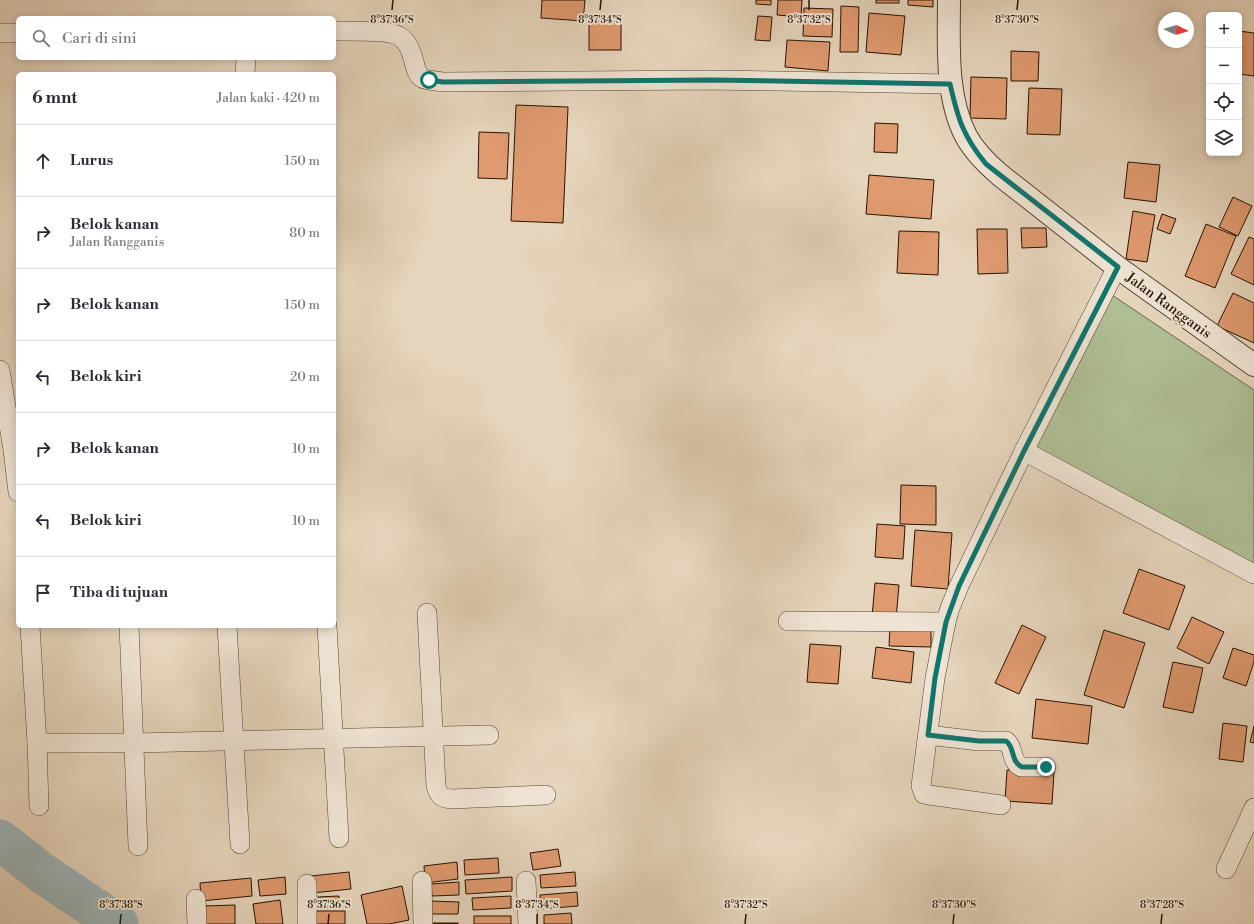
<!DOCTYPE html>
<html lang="id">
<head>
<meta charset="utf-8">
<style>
  body { margin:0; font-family:"Libre Bodoni",serif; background:#f2f2f3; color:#2b2b33 }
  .controls { position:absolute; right:12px; top:12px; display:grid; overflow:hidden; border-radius:6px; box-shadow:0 2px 10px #0003 }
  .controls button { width:36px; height:36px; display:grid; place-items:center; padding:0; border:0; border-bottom:1px solid #e1e1e2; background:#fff; color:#2b2b33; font:20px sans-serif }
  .compass { position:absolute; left:1158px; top:12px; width:36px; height:36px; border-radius:50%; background:#fff; box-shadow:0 2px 10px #0003; rotate:94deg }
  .stop { position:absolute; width:12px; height:12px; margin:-9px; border:3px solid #0f766e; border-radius:50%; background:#fff }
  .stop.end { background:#0f766e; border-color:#fff; box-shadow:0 1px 4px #0008 }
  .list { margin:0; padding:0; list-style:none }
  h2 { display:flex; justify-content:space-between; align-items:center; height:52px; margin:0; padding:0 16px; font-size:17px }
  h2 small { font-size:13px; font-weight:400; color:#7c7c81 }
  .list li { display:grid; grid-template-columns:26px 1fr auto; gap:12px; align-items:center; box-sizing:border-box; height:72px; padding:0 16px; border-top:1px solid #e1e1e2 }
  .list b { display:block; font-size:15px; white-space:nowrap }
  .list p { margin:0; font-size:13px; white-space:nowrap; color:#7c7c81 }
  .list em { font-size:13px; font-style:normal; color:#7c7c81 }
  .icon { flex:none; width:22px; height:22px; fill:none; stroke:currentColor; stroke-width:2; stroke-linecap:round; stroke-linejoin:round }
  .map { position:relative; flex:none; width:1254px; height:924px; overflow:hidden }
  .search { position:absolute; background:#fff; box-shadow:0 2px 10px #0003; left:16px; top:16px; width:320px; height:44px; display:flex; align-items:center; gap:10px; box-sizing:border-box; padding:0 14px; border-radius:6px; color:#7c7c81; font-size:15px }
  .panel { position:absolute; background:#fff; box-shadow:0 2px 10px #0003; left:16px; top:72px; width:320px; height:556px; border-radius:6px }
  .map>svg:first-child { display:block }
  .green { fill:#afbe95; stroke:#6a694a }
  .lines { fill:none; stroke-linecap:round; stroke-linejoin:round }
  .river { stroke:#9cb6bc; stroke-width:41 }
  .building { fill:#e09a70; stroke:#261400 }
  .minor-casing { stroke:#56442f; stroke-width:20 }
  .tertiary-casing { stroke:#56442f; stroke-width:24 }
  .minor { stroke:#efe4d4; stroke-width:19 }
  .tertiary { stroke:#efe4d4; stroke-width:22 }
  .route { stroke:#0f766e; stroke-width:5 }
  .ticks { fill:none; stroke:#261400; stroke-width:1.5 }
  .labels { text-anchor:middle; stroke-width:4; stroke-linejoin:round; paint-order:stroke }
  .street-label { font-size:14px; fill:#261400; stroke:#efe4d4 }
  .ticks-label { font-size:10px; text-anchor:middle; fill:#261400; stroke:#efe4d4; stroke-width:4; stroke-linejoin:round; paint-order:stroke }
</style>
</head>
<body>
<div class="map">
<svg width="1254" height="924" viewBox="0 0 1254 924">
  <rect width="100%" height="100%" fill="#e6d5bd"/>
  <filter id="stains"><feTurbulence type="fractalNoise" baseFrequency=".005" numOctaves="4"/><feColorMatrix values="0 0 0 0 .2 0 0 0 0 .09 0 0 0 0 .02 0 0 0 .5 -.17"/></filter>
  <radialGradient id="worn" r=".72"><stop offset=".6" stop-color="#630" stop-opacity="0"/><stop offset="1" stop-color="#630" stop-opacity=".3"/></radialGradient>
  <!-- green -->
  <polygon class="green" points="1100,287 1254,390 1254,579 1019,457"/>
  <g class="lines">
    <!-- river -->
    <polyline class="river" points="0,840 42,873 118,924"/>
  </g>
  <!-- building -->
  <g class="building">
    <polygon points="542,0 585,0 583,21 541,18"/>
    <polygon points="756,0 771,0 771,5 756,4"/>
    <polygon points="778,0 802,0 801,17 777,15"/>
    <rect x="876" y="0" width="23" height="3"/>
    <polygon points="908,0 933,0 933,7 908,5"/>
    <polygon points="841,6 859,7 858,52 840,52"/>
    <polygon points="804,8 833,9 832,37 803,36"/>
    <polygon points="869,13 905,16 901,55 866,52"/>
    <polygon points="758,16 772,17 770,41 755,40"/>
    <rect x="589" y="21" width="32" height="29"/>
    <polygon points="1239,31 1254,33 1254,76 1239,74"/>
    <polygon points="787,40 830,42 828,71 785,67"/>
    <polygon points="1011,51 1039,52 1038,81 1011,81"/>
    <polygon points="971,77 1007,78 1006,119 970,118"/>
    <polygon points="1029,88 1062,89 1060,135 1027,134"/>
    <polygon points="516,105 568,107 563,223 511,221"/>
    <polygon points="875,123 898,124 897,153 874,152"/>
    <polygon points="479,132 509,133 507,179 478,178"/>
    <polygon points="1128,162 1160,165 1156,202 1124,198"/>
    <polygon points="869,175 934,180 931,219 866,214"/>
    <polygon points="1233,197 1252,206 1238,236 1219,227"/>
    <polygon points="1133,211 1155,215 1147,262 1126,259"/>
    <polygon points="1162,214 1176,219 1170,234 1157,229"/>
    <polygon points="1206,224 1236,236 1215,288 1185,276"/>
    <polygon points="1021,228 1046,228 1047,247 1022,248"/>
    <polygon points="977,229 1007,229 1008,273 978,274"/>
    <polygon points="899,231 939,232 938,275 897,273"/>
    <polygon points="1249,237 1254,239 1254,285 1231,274"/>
    <polygon points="1233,293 1254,303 1254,343 1217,326"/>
    <polygon points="901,485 936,486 936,525 900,524"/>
    <polygon points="877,524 905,526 903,559 875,557"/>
    <polygon points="915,530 952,533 948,589 911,586"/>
    <polygon points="1139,569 1185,586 1169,630 1123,613"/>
    <polygon points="875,583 899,585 896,619 872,617"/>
    <polygon points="1192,617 1224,632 1209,664 1177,648"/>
    <polygon points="1022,625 1046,637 1019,694 995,683"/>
    <polygon points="890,626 931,627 931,647 889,646"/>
    <polygon points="1104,630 1145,643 1124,708 1084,695"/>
    <polygon points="810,644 841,646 838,684 807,682"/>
    <polygon points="876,647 914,652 911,683 872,678"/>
    <polygon points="1233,648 1254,655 1254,662 1246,686 1223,678"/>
    <polygon points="1173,662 1203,668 1193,713 1163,707"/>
    <polygon points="1036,699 1092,706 1088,744 1032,738"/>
    <polygon points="1223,723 1247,726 1243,762 1219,759"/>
    <polygon points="1254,726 1254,743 1250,742"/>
    <polygon points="1007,770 1054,772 1052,804 1005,801"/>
    <polygon points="558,849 561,866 533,870 530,853"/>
    <polygon points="498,858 499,873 465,875 464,860"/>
    <polygon points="457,862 458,879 425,883 424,866"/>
    <polygon points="349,872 351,889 312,893 311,876"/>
    <polygon points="575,872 576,886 541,888 540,875"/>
    <polygon points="285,877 286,894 260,896 258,880"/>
    <polygon points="512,877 512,891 466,894 465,880"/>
    <polygon points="251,878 252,896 201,901 200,883"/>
    <polygon points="459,882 459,895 432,896 431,884"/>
    <polygon points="402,886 409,920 389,924 367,924 361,895"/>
    <polygon points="577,892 578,906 541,909 540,895"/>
    <polygon points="339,896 339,907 318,908 318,897"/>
    <polygon points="511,896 511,908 473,910 472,898"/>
    <polygon points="280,900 283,924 256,924 253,904"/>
    <polygon points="430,901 459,902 458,914 430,914"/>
    <polygon points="235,905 235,924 203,924 203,906"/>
    <rect x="315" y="911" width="30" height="13"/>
    <polygon points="571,913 572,924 544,924 544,915"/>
    <rect x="474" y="916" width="37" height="8"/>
    <rect x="429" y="923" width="29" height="1"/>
  </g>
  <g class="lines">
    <!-- minor casing -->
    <g class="minor-casing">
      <g id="minor">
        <path d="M334,31C346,31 390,30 399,36C416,46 412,72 422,78C428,81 437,81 443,82L712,80L950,84"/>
        <polyline points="0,33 18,33"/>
        <polyline points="245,74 246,58"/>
        <polyline points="0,370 13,450 18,492"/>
        <polyline points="1024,451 1254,574"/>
        <path d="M427,613L436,786C439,796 441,798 452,799L546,795"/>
        <polyline points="788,621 946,622"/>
        <polyline points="30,626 37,743 39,806"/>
        <polyline points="129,626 138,846"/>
        <polyline points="227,626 240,844"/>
        <polyline points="327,626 339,838"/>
        <path d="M928,735L979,741H1006C1015,748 1010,761 1021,767H1046"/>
        <polyline points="37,743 134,743 489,735"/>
        <polyline points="1001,805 929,795 924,794 921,786 935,678 946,622 950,608 959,586 1024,451 1117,267"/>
        <polyline points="1226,869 1254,808"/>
        <polyline points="422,881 423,924"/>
        <polyline points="526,881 528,924"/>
        <polyline points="307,884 307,924"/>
        <polyline points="196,899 197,924"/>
      </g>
    </g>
    <!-- tertiary casing -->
    <g class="tertiary-casing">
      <path id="tertiary" d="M949,0C949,43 945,96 966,136C974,151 986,163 1000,175L1117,267L1254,365"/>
    </g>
    <!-- minor -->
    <use href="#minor" class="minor"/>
    <!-- tertiary -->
    <use href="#tertiary" class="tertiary"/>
  </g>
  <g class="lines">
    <!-- route -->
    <path class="route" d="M429,80L443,82L712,80L950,84C958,119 963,136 986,164L1118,267L1024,451L959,586L946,622L935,678L928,735L979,741H1006C1015,747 1010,761 1022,767H1046"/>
  </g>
  <!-- ticks -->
  <path class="ticks" d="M392,10L393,0M600,10L601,0M809,10V0M1017,10L1018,0M120,924L121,914M328,924L329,914M537,924V914M745,924L746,914M953,924L954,914M1161,924L1162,914"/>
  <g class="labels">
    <!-- street labels -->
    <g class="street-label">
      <text transform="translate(1169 305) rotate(36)" y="5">Jalan Rangganis</text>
    </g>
  </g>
  <g class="ticks-label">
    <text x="392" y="23">8°37'36"S</text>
    <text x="600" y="23">8°37'34"S</text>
    <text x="809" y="23">8°37'32"S</text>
    <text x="1017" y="23">8°37'30"S</text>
    <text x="121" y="908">8°37'38"S</text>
    <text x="329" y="908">8°37'36"S</text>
    <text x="537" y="908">8°37'34"S</text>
    <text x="746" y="908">8°37'32"S</text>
    <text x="954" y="908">8°37'30"S</text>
    <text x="1162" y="908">8°37'28"S</text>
  </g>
  <rect width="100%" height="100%" filter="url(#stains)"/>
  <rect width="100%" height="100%" fill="url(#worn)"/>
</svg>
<div class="controls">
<button>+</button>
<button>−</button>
<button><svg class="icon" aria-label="locate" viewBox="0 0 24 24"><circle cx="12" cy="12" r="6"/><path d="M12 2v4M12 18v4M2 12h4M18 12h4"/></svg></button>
<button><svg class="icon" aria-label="layers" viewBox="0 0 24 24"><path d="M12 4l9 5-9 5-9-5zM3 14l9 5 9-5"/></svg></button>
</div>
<svg class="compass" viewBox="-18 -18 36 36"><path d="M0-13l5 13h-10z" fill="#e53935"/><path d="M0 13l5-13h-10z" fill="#7c7c81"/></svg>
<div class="stop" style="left:429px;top:80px"></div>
<div class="stop end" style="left:1046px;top:767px"></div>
<div class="search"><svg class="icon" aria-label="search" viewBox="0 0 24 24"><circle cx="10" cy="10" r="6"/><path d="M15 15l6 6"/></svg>Cari di sini</div>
<section class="panel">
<h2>6 mnt<small>Jalan kaki · 420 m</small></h2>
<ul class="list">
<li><svg class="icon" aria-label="ahead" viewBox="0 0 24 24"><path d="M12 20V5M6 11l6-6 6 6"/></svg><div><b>Lurus</b></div><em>150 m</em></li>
<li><svg class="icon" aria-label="right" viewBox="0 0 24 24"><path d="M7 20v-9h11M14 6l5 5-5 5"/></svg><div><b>Belok kanan</b><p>Jalan Rangganis</p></div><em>80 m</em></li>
<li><svg class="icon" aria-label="right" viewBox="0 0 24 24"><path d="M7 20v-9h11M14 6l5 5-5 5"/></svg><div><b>Belok kanan</b></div><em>150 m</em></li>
<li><svg class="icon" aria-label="left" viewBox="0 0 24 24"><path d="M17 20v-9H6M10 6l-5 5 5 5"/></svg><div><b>Belok kiri</b></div><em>20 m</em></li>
<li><svg class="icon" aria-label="right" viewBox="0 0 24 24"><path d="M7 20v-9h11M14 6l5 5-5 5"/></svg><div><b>Belok kanan</b></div><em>10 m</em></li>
<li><svg class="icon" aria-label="left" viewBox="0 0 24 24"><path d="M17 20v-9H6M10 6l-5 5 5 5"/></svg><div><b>Belok kiri</b></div><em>10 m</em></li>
<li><svg class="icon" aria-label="arrive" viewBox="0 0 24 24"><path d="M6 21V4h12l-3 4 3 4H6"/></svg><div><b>Tiba di tujuan</b></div></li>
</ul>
</section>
</div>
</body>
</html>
